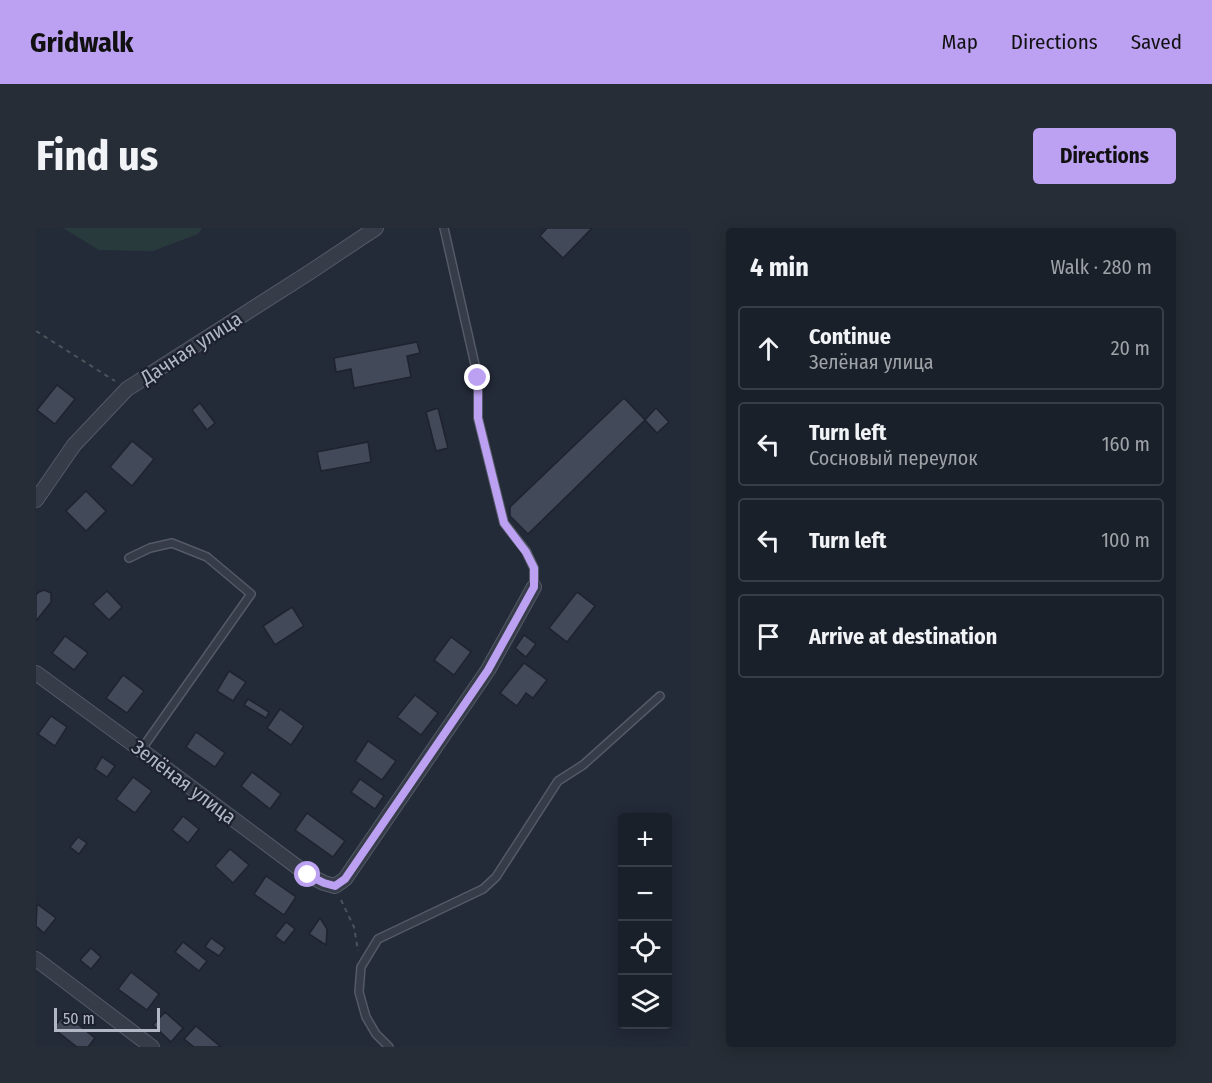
<!DOCTYPE html>
<html lang="en">
<head>
<meta charset="utf-8">
<style>
  body { margin:0; font-family:"Fira Sans Condensed",sans-serif; background:#272d36; color:#f1f3f6 }
  .controls { position:absolute; right:18px; bottom:18px; display:grid; overflow:hidden; border-radius:6px; box-shadow:0 3px 15px #0003 }
  .controls button { width:54px; height:54px; display:grid; place-items:center; padding:0; border:0; border-bottom:2px solid #383e47; background:#1a202a; color:#f1f3f6; font:30px sans-serif }
  .scale { position:absolute; left:18px; bottom:15px; width:106px; box-sizing:border-box; padding-left:6px; border:3px solid #b1b7c4; border-top:0; font-size:16px; line-height:21px; white-space:nowrap; color:#b1b7c4; -webkit-text-stroke:4px #1c212d; paint-order:stroke }
  .stop { position:absolute; width:18px; height:18px; margin:-14px; border:4px solid #bca0f2; border-radius:50%; background:#fff }
  .stop.end { background:#bca0f2; border-color:#fff; box-shadow:0 2px 6px #0008 }
  .list { margin:0; padding:0; list-style:none }
  h2 { display:flex; justify-content:space-between; align-items:center; height:78px; margin:0; padding:0 24px; font-size:26px }
  h2 small { font-size:20px; font-weight:400; color:#9fa3a8 }
  .list li { display:grid; grid-template-columns:39px 1fr auto; gap:18px; align-items:center; box-sizing:border-box; height:84px; margin:0 12px 12px; padding:0 12px; border:2px solid #383e47; border-radius:6px }
  .list b { display:block; font-size:22px; white-space:nowrap }
  .list p { margin:0; font-size:20px; white-space:nowrap; color:#9fa3a8 }
  .list em { font-size:20px; font-style:normal; color:#9fa3a8 }
  .icon { flex:none; width:33px; height:33px; fill:none; stroke:currentColor; stroke-width:2; stroke-linecap:round; stroke-linejoin:round }
  .map { position:relative; flex:none; width:654px; height:819px; overflow:hidden; border-radius:6px }
  header { display:flex; align-items:center; gap:36px; box-sizing:border-box; height:84px; padding:0 30px; background:#bca0f2; color:#111 }
  header strong { font-size:28px }
  nav { display:flex; gap:33px; margin-inline-start:auto; font-size:21px }
  .intro { display:flex; align-items:center; justify-content:space-between; box-sizing:border-box; height:144px; padding:0 36px }
  h1 { margin:0; font-size:42px }
  .button { padding:15px 27px; border-radius:6px; background:#bca0f2; color:#111; font-size:21px; font-weight:700 }
  main { display:flex; gap:36px; padding:0 36px }
  aside { flex:1; background:#1a202a; border-radius:6px; box-shadow:0 3px 15px #0003 }
  .map>svg:first-child { display:block }
  .green { fill:#293a3d }
  .building { fill:#424959; stroke:#1e232f; stroke-width:1.5 }
  .lines { fill:none; stroke-linecap:round; stroke-linejoin:round }
  .service-casing { stroke:#545a66; stroke-width:10 }
  .minor-casing { stroke:#545a66; stroke-width:16 }
  .path { stroke:#47555a; stroke-width:2; stroke-dasharray:4.5 4.5; stroke-linecap:butt }
  .service { stroke:#363c48; stroke-width:7 }
  .minor { stroke:#363c48; stroke-width:14 }
  .route { stroke:#bca0f2; stroke-width:8 }
  .labels { text-anchor:middle; stroke-width:4.5; stroke-linejoin:round; paint-order:stroke }
  .street-label { font-size:20px; fill:#b1b7c4; stroke:#1c212d }
</style>
</head>
<body>
<header>
<strong>Gridwalk</strong>
<nav><a>Map</a><a>Directions</a><a>Saved</a></nav>
</header>
<div class="intro"><h1>Find us</h1><a class="button">Directions</a></div>
<main>
<div class="map">
<svg width="654" height="819" viewBox="0 0 654 819">
  <rect width="100%" height="100%" fill="#232a38"/>
  <!-- green -->
  <polygon class="green" points="27,0 166,0 162,6 117,23 63,22"/>
  <!-- building -->
  <g class="building">
    <polygon points="511,0 556,0 527,30 504,8"/>
    <polygon points="381,114 384,125 371,128 375,149 318,160 315,141 300,144 298,130"/>
    <polygon points="21,157 39,171 19,196 1,182"/>
    <polygon points="588,170 609,192 492,306 474,288 474,279"/>
    <polygon points="164,175 179,195 171,202 156,182"/>
    <polygon points="402,180 412,220 400,223 390,184"/>
    <polygon points="620,180 633,194 621,205 609,192"/>
    <polygon points="96,213 118,231 96,258 74,239"/>
    <polygon points="332,214 335,234 285,243 281,224"/>
    <polygon points="50,263 70,283 50,303 30,283"/>
    <polygon points="8,362 15,365 15,374 0,393 0,367 3,364"/>
    <polygon points="71,363 86,379 73,392 57,376"/>
    <polygon points="541,364 559,378 531,414 513,400"/>
    <polygon points="256,379 268,398 239,417 227,398"/>
    <polygon points="488,407 500,416 490,429 479,420"/>
    <polygon points="29,408 52,425 38,442 16,425"/>
    <polygon points="415,409 435,424 418,447 398,432"/>
    <polygon points="488,435 511,452 497,470 490,465 481,478 464,465"/>
    <polygon points="193,443 210,454 197,473 181,463"/>
    <polygon points="87,447 108,463 91,485 70,470"/>
    <polygon points="379,467 402,485 385,507 361,489"/>
    <polygon points="212,471 233,484 230,490 208,477"/>
    <polygon points="244,481 268,498 255,517 231,500"/>
    <polygon points="15,488 31,499 19,518 2,506"/>
    <polygon points="160,504 189,525 179,539 150,519"/>
    <polygon points="332,513 360,533 346,552 319,533"/>
    <polygon points="66,529 79,538 71,549 59,541"/>
    <polygon points="216,544 245,566 234,581 205,558"/>
    <polygon points="97,549 116,563 99,585 80,571"/>
    <polygon points="324,551 348,568 339,581 315,564"/>
    <polygon points="271,585 309,613 297,629 259,602"/>
    <polygon points="147,588 163,601 152,615 136,602"/>
    <polygon points="42,609 51,615 43,626 34,619"/>
    <polygon points="194,621 213,637 197,655 179,638"/>
    <polygon points="230,648 260,669 248,687 218,666"/>
    <polygon points="1,676 20,690 8,705 0,698"/>
    <polygon points="284,690 291,701 290,717 273,706"/>
    <polygon points="250,694 259,701 248,715 239,708"/>
    <polygon points="175,710 189,720 183,728 169,719"/>
    <polygon points="147,714 171,733 163,743 139,724"/>
    <polygon points="55,720 65,729 55,741 44,732"/>
    <polygon points="95,744 123,766 111,782 82,761"/>
    <polygon points="129,784 147,800 135,814 117,797"/>
    <polygon points="29,786 59,810 52,819 41,819 17,800"/>
    <polygon points="160,798 185,819 158,819 148,811"/>
  </g>
  <g class="lines">
    <!-- service casing -->
    <g class="service-casing">
      <g id="service">
        <polyline points="408,0 442,150 442,190 468,295 490,323 498,340 498,359"/>
        <polyline points="93,330 114,320 136,315 171,329 215,366 105,522"/>
        <polyline points="353,819 340,806 330,789 323,764 325,739 342,711 447,661 460,649 522,553 547,537 624,468"/>
      </g>
    </g>
    <!-- minor casing -->
    <g class="minor-casing">
      <g id="minor">
        <polyline points="0,272 38,217 91,161 274,44 340,0"/>
        <polyline points="0,445 105,522 272,647 288,655 299,658 309,651 452,442 498,359"/>
        <polyline points="0,731 116,819"/>
      </g>
    </g>
    <!-- path -->
    <g class="path">
      <polyline points="0,103 79,153"/>
      <polyline points="305,672 318,699 322,723"/>
    </g>
    <!-- service -->
    <use href="#service" class="service"/>
    <!-- minor -->
    <use href="#minor" class="minor"/>
  </g>
  <g class="lines">
    <!-- route -->
    <polyline class="route" points="272,647 288,655 299,658 309,651 452,442 498,359 498,340 490,324 468,295 442,190 442,150"/>
  </g>
  <g class="labels">
    <!-- street labels -->
    <g class="street-label">
      <text transform="translate(155 120) rotate(-33)" y="7">Дачная улица</text>
      <text transform="translate(148 554) rotate(37)" y="7">Зелёная улица</text>
    </g>
  </g>
</svg>
<div class="controls">
<button>+</button>
<button>−</button>
<button><svg class="icon" aria-label="locate" viewBox="0 0 24 24"><circle cx="12" cy="12" r="6"/><path d="M12 2v4M12 18v4M2 12h4M18 12h4"/></svg></button>
<button><svg class="icon" aria-label="layers" viewBox="0 0 24 24"><path d="M12 4l9 5-9 5-9-5zM3 14l9 5 9-5"/></svg></button>
</div>
<div class="scale">50 m</div>
<div class="stop" style="left:272px;top:647px"></div>
<div class="stop end" style="left:442px;top:150px"></div>
</div>
<aside>
<h2>4 min<small>Walk · 280 m</small></h2>
<ul class="list">
<li><svg class="icon" aria-label="ahead" viewBox="0 0 24 24"><path d="M12 20V5M6 11l6-6 6 6"/></svg><div><b>Continue</b><p>Зелёная улица</p></div><em>20 m</em></li>
<li><svg class="icon" aria-label="left" viewBox="0 0 24 24"><path d="M17 20v-9H6M10 6l-5 5 5 5"/></svg><div><b>Turn left</b><p>Сосновый переулок</p></div><em>160 m</em></li>
<li><svg class="icon" aria-label="left" viewBox="0 0 24 24"><path d="M17 20v-9H6M10 6l-5 5 5 5"/></svg><div><b>Turn left</b></div><em>100 m</em></li>
<li><svg class="icon" aria-label="arrive" viewBox="0 0 24 24"><path d="M6 21V4h12l-3 4 3 4H6"/></svg><div><b>Arrive at destination</b></div></li>
</ul>
</aside>
</main>
</body>
</html>
